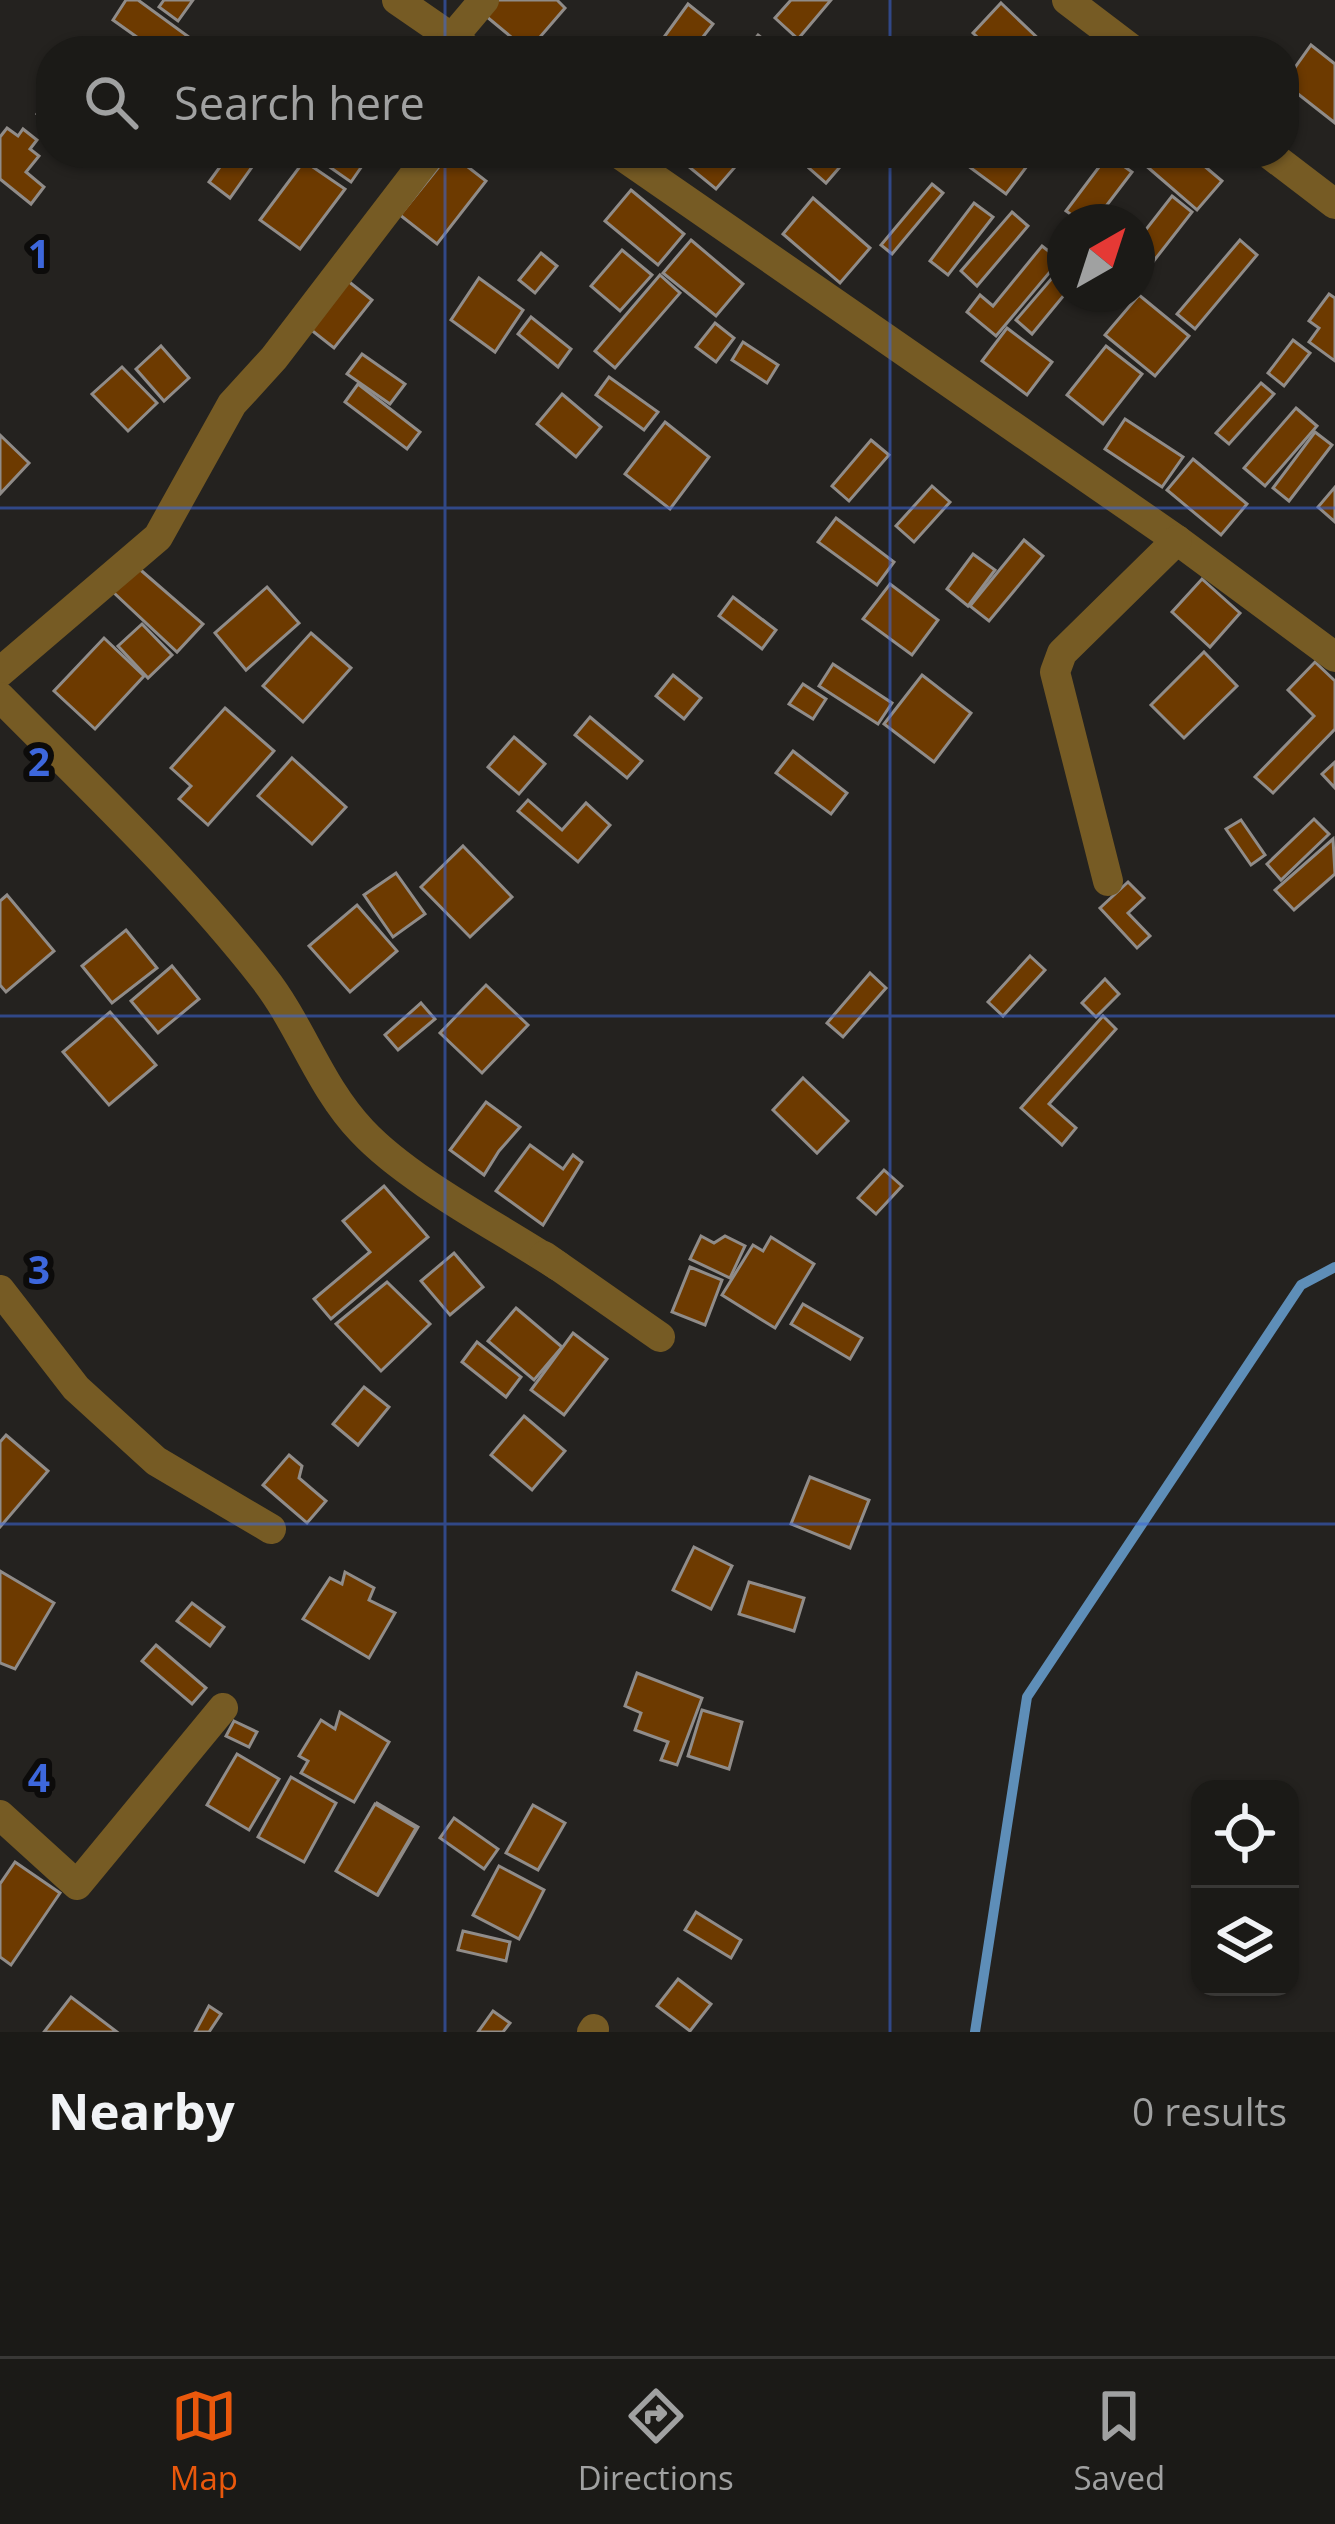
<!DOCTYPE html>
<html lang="en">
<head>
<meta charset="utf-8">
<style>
  body { margin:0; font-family:"Open Sans",sans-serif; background:#242320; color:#f1f3f6 }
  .controls { position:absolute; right:36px; bottom:36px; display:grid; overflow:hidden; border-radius:24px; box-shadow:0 3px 9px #0004 }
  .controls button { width:108px; height:108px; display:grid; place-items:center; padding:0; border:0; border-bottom:3px solid #393836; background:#1b1a17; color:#f1f3f6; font:60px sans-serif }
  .compass { position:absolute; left:1047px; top:204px; width:108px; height:108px; border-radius:50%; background:#1b1a17; box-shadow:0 3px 9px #0004; rotate:39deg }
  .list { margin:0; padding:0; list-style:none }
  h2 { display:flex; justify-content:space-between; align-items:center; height:156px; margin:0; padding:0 48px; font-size:51px }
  h2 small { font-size:39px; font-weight:400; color:#a0a1a1 }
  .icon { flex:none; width:66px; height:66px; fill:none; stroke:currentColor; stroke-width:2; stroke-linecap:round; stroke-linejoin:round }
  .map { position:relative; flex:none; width:1335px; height:2032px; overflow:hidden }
  .search { position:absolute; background:#1b1a17; box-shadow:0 3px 9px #0004; left:36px; right:36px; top:36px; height:132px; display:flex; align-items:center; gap:30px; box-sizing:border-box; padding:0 42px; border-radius:48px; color:#a0a1a1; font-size:45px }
  .sheet { height:324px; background:#1b1a17 }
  nav { display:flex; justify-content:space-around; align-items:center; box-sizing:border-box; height:168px; border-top:3px solid #393836; background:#1b1a17; font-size:33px; color:#a0a1a1 }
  nav a { display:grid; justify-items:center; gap:6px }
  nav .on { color:#ea580c }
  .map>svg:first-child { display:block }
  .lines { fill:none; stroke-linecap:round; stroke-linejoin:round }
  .stream { stroke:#5e8eb8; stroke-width:10 }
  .building { fill:#6d3a00; stroke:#908c89; stroke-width:3 }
  .minor { stroke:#765b24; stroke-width:30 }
  .tertiary { stroke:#765b24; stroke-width:30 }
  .grid { fill:none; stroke:#3d67dc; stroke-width:3; stroke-opacity:0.55 }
  .grid-label { font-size:39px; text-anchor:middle; font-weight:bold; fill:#3d67dc; stroke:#0c0b0a; stroke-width:12; stroke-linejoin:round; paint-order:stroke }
</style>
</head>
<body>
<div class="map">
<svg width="1335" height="2032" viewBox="0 0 1335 2032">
  <rect width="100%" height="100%" fill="#24221f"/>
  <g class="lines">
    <!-- stream -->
    <polyline class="stream" points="975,2032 1027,1697 1301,1285 1335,1267"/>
  </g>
  <!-- building -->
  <g class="building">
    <polygon points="126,0 138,0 208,51 176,51 162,41 155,50 113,20"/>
    <polygon points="164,0 193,0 178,21 159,7"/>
    <polygon points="491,0 557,0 565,8 528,51 481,12"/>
    <polygon points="791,0 831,0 798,39 775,18"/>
    <polygon points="1001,3 1045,45 1039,51 992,51 973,33"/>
    <polygon points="688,4 713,24 692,51 654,51"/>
    <polygon points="758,35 777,50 777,51 745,51"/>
    <polygon points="1311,45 1335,64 1335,123 1284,83"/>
    <polygon points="51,94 51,124 37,114"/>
    <polygon points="7,128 18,136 23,129 37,140 30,149 39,156 26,172 44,187 31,204 0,179 0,137"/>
    <polygon points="230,153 262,153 230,198 209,182"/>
    <polygon points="316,153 371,153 351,182 314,156"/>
    <polygon points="450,153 486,181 437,244 400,215"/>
    <polygon points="672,153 747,153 716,189"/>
    <polygon points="822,153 852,153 826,183 809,168"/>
    <polygon points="966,153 1026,153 1033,158 1006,194 960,160"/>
    <polygon points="1154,153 1189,153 1222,181 1197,210 1144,164"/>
    <polygon points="1108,155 1132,172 1094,222 1082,222 1066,211"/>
    <polygon points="304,161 345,189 300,249 260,220"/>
    <polygon points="932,184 943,193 892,254 881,245"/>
    <polygon points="631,190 684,234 658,265 605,221"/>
    <polygon points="1172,196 1192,212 1142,276 1137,272 1137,241"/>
    <polygon points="813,198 870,248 840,283 783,234"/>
    <polygon points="974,203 993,217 948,275 930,261"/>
    <polygon points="1012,212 1028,226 977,286 961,271"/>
    <polygon points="691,240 743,284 716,316 663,273"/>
    <polygon points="1240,240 1257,255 1195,329 1177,314"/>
    <polygon points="1042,246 1060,260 996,336 967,312 980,295 993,306"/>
    <polygon points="622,250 652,275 620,311 591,286"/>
    <polygon points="541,253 557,266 535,293 519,280"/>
    <polygon points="1065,263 1065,294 1032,334 1016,320"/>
    <polygon points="660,275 680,293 615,368 595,351"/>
    <polygon points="479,278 523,310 495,352 451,320"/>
    <polygon points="348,281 372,300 334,348 310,329"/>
    <polygon points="1329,294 1335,298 1335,361 1309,342 1319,328 1309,321"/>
    <polygon points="1139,295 1189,336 1155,376 1105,335"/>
    <polygon points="531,317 571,349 558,367 518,334"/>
    <polygon points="715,323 734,338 716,362 696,347"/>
    <polygon points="1007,328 1052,362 1027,395 982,361"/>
    <polygon points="1293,340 1310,353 1284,386 1268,373"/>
    <polygon points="743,342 778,365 767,383 732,360"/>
    <polygon points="161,346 189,378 164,401 136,369"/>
    <polygon points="1106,346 1142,374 1103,424 1067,395"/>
    <polygon points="362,354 405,384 390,404 347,374"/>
    <polygon points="122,367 157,403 128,431 92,394"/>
    <polygon points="609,377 658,412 644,430 596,395"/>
    <polygon points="1261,383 1274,394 1229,444 1216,433"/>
    <polygon points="358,384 420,432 407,449 345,402"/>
    <polygon points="562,394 601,427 576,457 537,424"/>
    <polygon points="1296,408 1317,426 1265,486 1244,468"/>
    <polygon points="1125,419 1183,457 1162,487 1105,449"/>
    <polygon points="665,422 709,457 670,509 625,474"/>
    <polygon points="1315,432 1332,445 1289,501 1273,488"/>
    <polygon points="0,435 29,463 0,494"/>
    <polygon points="871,440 889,455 849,501 832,486"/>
    <polygon points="1193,459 1247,504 1221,535 1167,490"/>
    <polygon points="932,486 950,502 914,542 896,526"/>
    <polygon points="1335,487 1335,522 1318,507"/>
    <polygon points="836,518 894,562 877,585 818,542"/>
    <polygon points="1024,540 1043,556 989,621 970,606"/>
    <polygon points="973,554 995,570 968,606 947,589"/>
    <polygon points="136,566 203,624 177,652 113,592"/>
    <polygon points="1202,579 1240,613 1210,647 1172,612"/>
    <polygon points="890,584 938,620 912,655 863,619"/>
    <polygon points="267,587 299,623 246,670 215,633"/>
    <polygon points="733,597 776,630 762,649 719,616"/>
    <polygon points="142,624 172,655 148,678 118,646"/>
    <polygon points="311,633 351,668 303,722 263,686"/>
    <polygon points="104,638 144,676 95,729 54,691"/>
    <polygon points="1204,652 1237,686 1184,738 1151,705"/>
    <polygon points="1315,662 1335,681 1335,729 1273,793 1255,777 1314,716 1288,690"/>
    <polygon points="833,664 892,703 878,724 819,686"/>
    <polygon points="673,675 701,698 684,719 656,696"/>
    <polygon points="922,675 971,713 934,762 884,724"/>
    <polygon points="803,684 826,699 813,719 789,704"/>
    <polygon points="225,708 274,751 208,825 179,799 191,786 171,768"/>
    <polygon points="590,717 642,761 627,778 575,735"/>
    <polygon points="514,737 545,764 519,794 488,767"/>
    <polygon points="793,751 847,793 831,814 776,773"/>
    <polygon points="292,758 346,807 312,844 258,796"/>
    <polygon points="1335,762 1335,788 1322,774"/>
    <polygon points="528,800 562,830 586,803 610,825 578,862 518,811"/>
    <polygon points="1314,819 1329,834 1281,880 1267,864"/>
    <polygon points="1241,820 1265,855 1251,865 1226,829"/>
    <polygon points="1333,839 1335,874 1294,910 1275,890"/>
    <polygon points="463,846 512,897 470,937 421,887"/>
    <polygon points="396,873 425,914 393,937 364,895"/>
    <polygon points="1128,882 1144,898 1128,913 1150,936 1137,948 1100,908"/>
    <polygon points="7,895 54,951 6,992 0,985 0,901"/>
    <polygon points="357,905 397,951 350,992 309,946"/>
    <polygon points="126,930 157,968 112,1003 82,966"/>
    <polygon points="1030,956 1045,970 1003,1016 988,1002"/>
    <polygon points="172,966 199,999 158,1033 131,1001"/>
    <polygon points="870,973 886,988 843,1037 827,1023"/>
    <polygon points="1105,979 1119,994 1096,1017 1082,1003"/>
    <polygon points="486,985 528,1025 482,1073 440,1033"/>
    <polygon points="421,1003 435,1019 398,1050 385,1035"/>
    <polygon points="110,1012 156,1065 109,1105 63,1052"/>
    <polygon points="1103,1016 1116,1029 1049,1104 1076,1128 1062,1145 1021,1108"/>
    <polygon points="803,1078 848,1121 817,1153 773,1110"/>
    <polygon points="486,1102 520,1127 499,1151 484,1175 450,1150"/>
    <polygon points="530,1145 563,1169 573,1155 582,1162 543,1225 496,1191"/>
    <polygon points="884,1170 902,1186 876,1214 858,1198"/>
    <polygon points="384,1186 428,1237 331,1319 314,1299 370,1252 343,1221"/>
    <polygon points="701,1236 714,1243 725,1236 745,1246 730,1278 690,1259"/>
    <polygon points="771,1237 814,1264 775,1328 722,1295 753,1245 763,1251"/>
    <polygon points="454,1253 483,1287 450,1315 421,1281"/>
    <polygon points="690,1267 722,1280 705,1325 672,1312"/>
    <polygon points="387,1282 430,1324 381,1371 336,1324"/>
    <polygon points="803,1304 862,1338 850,1359 791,1324"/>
    <polygon points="516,1308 562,1347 534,1380 488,1341"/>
    <polygon points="573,1333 607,1359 564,1415 531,1390"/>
    <polygon points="477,1342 521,1377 506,1397 462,1362"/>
    <polygon points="364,1387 389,1407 358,1445 333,1424"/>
    <polygon points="524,1416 565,1451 532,1490 491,1455"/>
    <polygon points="6,1435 48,1471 0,1527 0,1442"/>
    <polygon points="289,1455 302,1466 299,1478 326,1501 307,1523 263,1485"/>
    <polygon points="810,1477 869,1500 850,1548 791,1524"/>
    <polygon points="694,1547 732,1566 711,1609 673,1590"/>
    <polygon points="0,1571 54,1603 15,1669 0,1663"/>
    <polygon points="345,1572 374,1588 369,1600 395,1613 369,1658 303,1619 330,1578 342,1584"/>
    <polygon points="749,1582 804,1598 794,1631 739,1614"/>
    <polygon points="192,1603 224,1627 210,1646 177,1621"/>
    <polygon points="156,1645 206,1688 192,1704 142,1661"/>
    <polygon points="637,1673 702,1698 677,1765 661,1760 668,1742 635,1730 641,1713 625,1706"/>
    <polygon points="702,1710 742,1722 729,1769 688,1756"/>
    <polygon points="340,1712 389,1742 354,1802 301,1773 308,1761 299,1756 321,1720 335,1729"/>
    <polygon points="234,1721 257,1732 249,1747 226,1736"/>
    <polygon points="237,1754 279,1779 249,1830 207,1805"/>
    <polygon points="291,1777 336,1803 304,1862 258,1837"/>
    <polygon points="377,1803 418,1827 378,1895 337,1871"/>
    <polygon points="375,1804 416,1828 377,1895 336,1871"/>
    <polygon points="533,1805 565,1823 538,1870 506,1853"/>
    <polygon points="454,1818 498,1849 484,1869 440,1838"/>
    <polygon points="15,1862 60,1893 11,1965 0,1957 0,1884"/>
    <polygon points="499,1866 544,1890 519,1939 473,1915"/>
    <polygon points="696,1912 741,1940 731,1958 685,1930"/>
    <polygon points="463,1931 510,1942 506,1961 458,1950"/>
    <polygon points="678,1979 711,2004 690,2031 657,2006"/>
    <polygon points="71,1997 117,2032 44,2032"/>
    <polygon points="209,2006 221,2014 209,2032 195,2032"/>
    <polygon points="493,2011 510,2023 503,2032 478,2032"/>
  </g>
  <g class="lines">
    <!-- minor -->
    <g class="minor">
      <polyline points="397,0 471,51"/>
      <polyline points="452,38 484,0"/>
      <polyline points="618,153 1177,540 1335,657"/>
      <polyline points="0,672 158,537 232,404 274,358 431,153"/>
      <path d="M0,697C90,788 184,876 263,977C301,1025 319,1086 362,1131C410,1182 499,1227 558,1266"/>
      <polyline points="1108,881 1055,672 1062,653 1177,540"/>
      <polyline points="544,1256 660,1337"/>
      <polyline points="0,1290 76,1388 156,1461 271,1529"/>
      <polyline points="0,1815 77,1885 223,1708"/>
      <polyline points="592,2032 594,2029"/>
    </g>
    <!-- tertiary -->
    <g class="tertiary">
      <polyline points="1067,0 1134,51"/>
      <polyline points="1268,153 1335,204"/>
    </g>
  </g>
  <!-- grid -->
  <path class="grid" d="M445,0V51M890,0V51M445,153V2032M890,153V2032M0,508H1335M0,1016H1335M0,1524H1335"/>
  <g class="grid-label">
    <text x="39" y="268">1</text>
    <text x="39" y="776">2</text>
    <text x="39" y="1284">3</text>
    <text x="39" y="1792">4</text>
  </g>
</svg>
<div class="controls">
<button><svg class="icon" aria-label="locate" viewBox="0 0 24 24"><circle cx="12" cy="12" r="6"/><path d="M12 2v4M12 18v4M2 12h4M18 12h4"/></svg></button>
<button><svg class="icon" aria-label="layers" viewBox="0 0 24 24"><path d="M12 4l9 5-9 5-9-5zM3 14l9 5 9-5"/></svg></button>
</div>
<svg class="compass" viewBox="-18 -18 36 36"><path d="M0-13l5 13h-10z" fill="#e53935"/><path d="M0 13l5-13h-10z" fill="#a0a1a1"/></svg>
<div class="search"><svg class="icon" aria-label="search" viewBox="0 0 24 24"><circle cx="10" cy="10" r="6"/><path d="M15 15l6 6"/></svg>Search here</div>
</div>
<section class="sheet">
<h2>Nearby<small>0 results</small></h2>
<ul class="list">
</ul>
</section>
<nav>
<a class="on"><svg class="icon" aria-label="map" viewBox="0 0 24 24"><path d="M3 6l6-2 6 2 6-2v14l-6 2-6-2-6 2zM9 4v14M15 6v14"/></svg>Map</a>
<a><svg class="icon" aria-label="directions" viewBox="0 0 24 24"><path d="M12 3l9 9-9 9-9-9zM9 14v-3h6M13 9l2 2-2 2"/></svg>Directions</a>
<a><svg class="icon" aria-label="saved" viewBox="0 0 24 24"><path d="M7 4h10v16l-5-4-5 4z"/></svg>Saved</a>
</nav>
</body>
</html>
